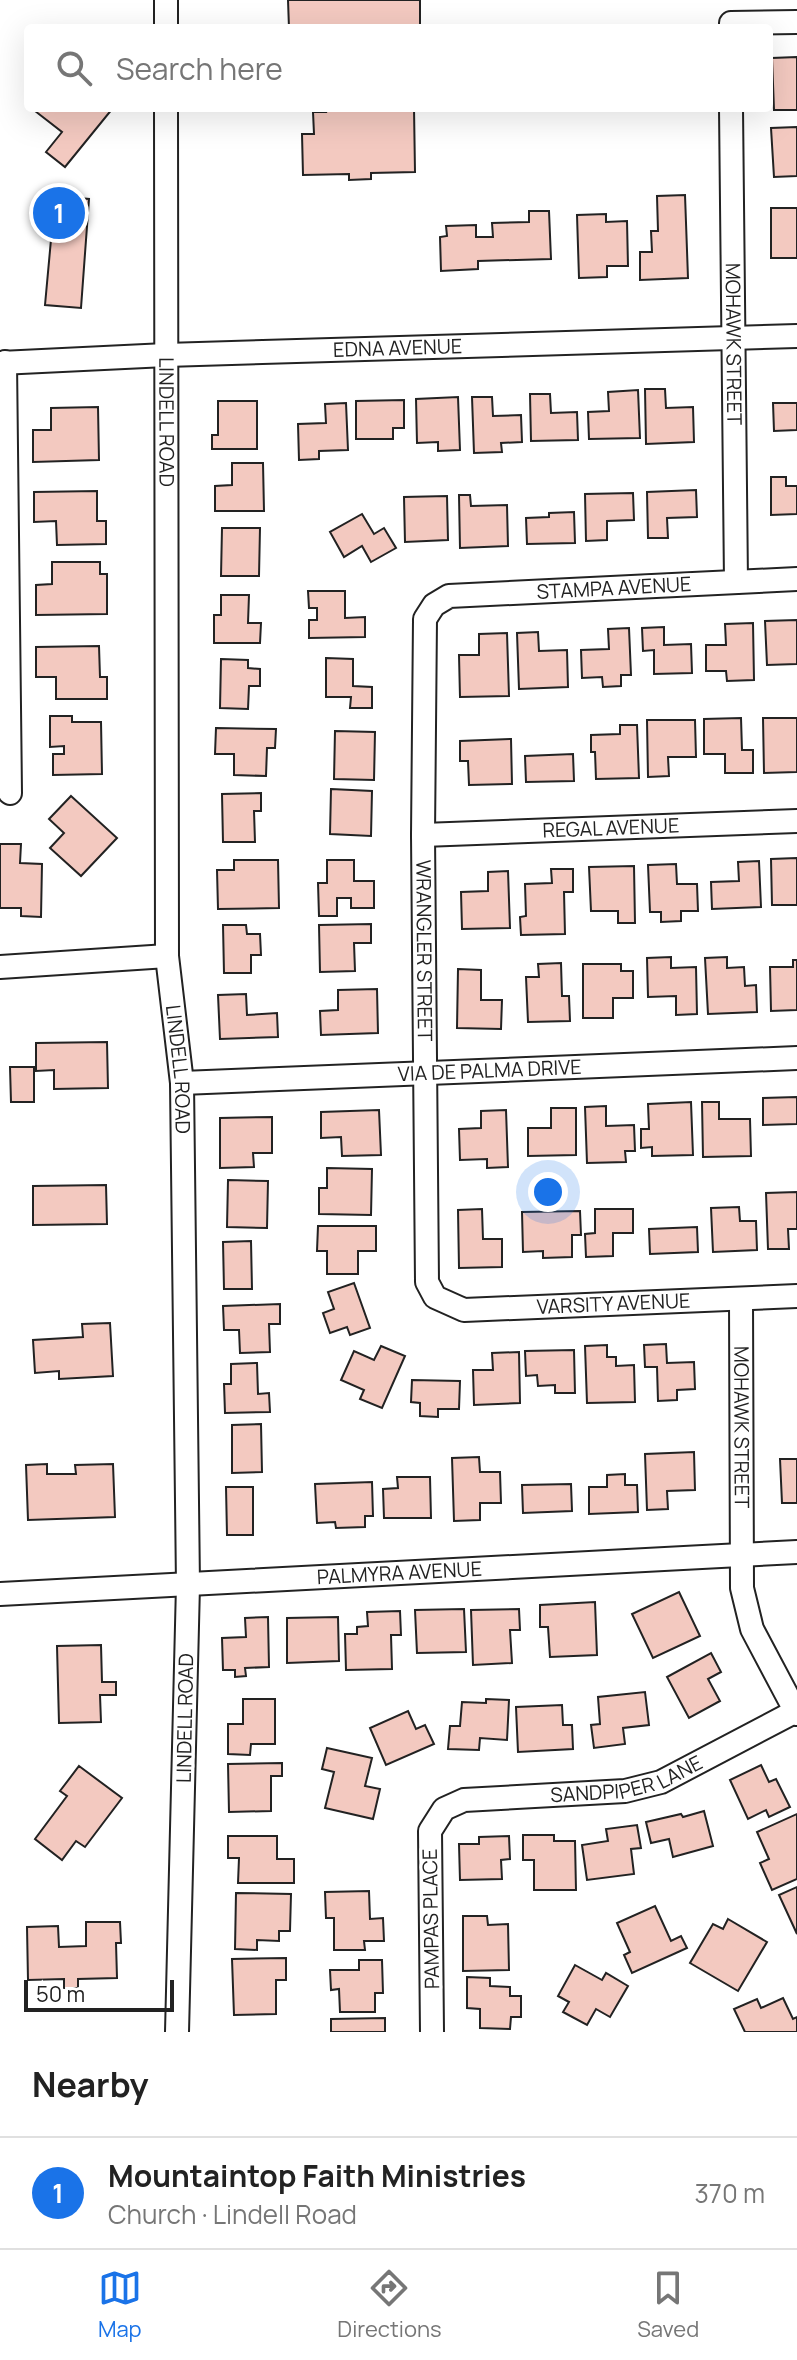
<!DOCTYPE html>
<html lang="en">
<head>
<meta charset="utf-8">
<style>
  body { margin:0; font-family:Manrope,sans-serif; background:#f2f2f2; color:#222 }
  .scale { position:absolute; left:24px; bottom:20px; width:150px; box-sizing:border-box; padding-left:8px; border:4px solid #222; border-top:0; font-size:22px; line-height:28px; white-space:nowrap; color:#222; -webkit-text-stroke:6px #fff; paint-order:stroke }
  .you { position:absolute; left:548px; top:1192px; width:28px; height:28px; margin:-20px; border:6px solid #fff; border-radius:50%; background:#1a73e8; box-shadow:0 0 0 12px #1a73e833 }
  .badge { display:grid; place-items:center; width:52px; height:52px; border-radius:50%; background:#1a73e8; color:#fff; font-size:26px; font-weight:700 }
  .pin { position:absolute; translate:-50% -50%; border:4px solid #fff; box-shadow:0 2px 8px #0006 }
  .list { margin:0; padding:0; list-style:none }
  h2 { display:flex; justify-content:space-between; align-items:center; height:104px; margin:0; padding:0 32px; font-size:34px }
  h2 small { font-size:26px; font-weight:400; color:#767676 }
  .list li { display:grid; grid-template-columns:52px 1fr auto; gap:24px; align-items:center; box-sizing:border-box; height:112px; padding:0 32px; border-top:2px solid #e0e0e0 }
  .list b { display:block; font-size:30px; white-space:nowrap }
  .list p { margin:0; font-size:26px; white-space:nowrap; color:#767676 }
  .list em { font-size:26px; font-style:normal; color:#767676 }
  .icon { flex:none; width:44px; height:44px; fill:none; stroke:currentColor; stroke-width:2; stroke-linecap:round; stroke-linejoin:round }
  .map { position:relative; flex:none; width:797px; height:2032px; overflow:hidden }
  .search { position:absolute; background:#fff; box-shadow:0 8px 32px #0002; left:24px; right:24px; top:24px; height:88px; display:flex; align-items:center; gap:20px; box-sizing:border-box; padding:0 28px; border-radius:8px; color:#767676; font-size:30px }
  .sheet { height:216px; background:#fff }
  nav { display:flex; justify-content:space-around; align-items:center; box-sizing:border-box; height:112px; border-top:2px solid #e0e0e0; background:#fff; font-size:22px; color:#767676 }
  nav a { display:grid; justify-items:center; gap:4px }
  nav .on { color:#1a73e8 }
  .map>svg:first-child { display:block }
  .building { fill:#f3c9c0; stroke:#222; stroke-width:2 }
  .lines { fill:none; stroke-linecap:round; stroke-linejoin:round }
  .minor-casing { stroke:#222; stroke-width:26 }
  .minor { stroke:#fff; stroke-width:22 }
  .labels { text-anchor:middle; stroke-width:6; stroke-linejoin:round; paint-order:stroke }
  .street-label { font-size:20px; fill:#222; stroke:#fff }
</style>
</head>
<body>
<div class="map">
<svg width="797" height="2032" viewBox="0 0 797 2032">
  <rect width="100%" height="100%" fill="#fff"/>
  <!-- building -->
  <g class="building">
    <polygon points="288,0 420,0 420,28 289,28"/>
    <polygon points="797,57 797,110 774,110 772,58"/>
    <polygon points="38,108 113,108 65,167 46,152 62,132 35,111"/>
    <polygon points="325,108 414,108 415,172 371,173 371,179 349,180 349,174 303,175 302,134 314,134 313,112 326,112"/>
    <polygon points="797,127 797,176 774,177 771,128"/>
    <polygon points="685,195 688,278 640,280 640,252 652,252 651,231 658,231 657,196"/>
    <polygon points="55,196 89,199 81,308 45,305"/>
    <rect x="771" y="208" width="26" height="50"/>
    <polygon points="529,211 549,211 551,259 478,261 478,269 441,271 440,237 447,236 446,226 476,225 476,237 493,237 492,223 529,222"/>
    <polygon points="606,214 606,222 627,221 628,266 607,266 607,277 579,278 577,215"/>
    <polygon points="645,389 665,389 666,408 693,407 694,442 646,444"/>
    <polygon points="638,390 640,438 589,439 588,412 609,411 608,392"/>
    <polygon points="530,394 550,394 551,413 577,412 578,440 531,441"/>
    <polygon points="458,397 460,450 438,451 438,442 417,443 416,399"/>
    <polygon points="472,397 492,397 493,416 521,415 522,442 501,443 502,452 474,453"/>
    <polygon points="404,400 404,428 393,428 393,439 356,439 356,401"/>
    <polygon points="218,401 257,401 257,449 212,449 212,435 218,435"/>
    <polygon points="346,403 348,450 319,451 319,459 299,460 298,424 326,423 325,404"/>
    <polygon points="773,403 797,403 797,430 774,431"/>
    <polygon points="98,407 99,460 33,462 33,430 51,430 51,408"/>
    <polygon points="232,463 263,463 264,511 215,511 215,486 232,485"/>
    <polygon points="771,477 786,477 786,486 797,486 797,514 771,515"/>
    <polygon points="696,490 697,517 667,518 668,538 648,538 647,492"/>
    <polygon points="97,491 97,521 106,521 106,544 57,545 56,521 34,522 34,492"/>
    <polygon points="633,493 634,520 607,521 607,540 586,541 585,494"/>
    <polygon points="459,495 470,495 471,506 507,505 508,546 460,548"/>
    <polygon points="447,496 448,540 405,542 404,497"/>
    <polygon points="574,512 575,543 527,544 526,518 549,517 549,513"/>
    <polygon points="362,514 374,534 384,528 396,548 371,562 362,546 344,557 330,532"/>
    <polygon points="222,528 260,528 259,576 221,576"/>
    <polygon points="52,562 100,562 100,574 107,574 107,614 36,615 36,585 52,584"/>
    <polygon points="308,591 345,591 345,618 365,617 365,637 309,638 309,620 317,620 317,608 309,608"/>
    <polygon points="221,595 249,595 248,623 261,623 260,643 214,643 214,615 221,615"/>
    <polygon points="797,620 797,664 767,665 765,621"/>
    <polygon points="753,623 754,680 727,681 726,671 706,671 706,645 726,645 725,624"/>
    <polygon points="664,627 664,645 691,644 692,673 654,674 654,650 643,651 642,628"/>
    <polygon points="629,628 631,675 621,675 621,686 603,687 602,677 582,678 581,650 609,649 608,629"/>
    <polygon points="538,632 539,651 567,650 568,687 519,689 517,633"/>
    <polygon points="507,633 509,696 460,697 459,655 479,655 479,634"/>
    <polygon points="99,646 100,677 107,677 107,699 56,699 56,677 36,677 36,647"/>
    <polygon points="326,658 353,659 353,686 372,687 372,708 350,708 351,697 326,697"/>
    <polygon points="221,659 248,660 248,668 260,669 260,686 249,686 248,709 220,708"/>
    <polygon points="50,716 72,716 72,722 101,722 102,774 53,775 53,754 64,754 64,746 50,747"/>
    <polygon points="741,718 742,750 753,750 753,773 725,773 725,754 704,754 704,719"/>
    <polygon points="763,718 797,718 797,772 764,773"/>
    <polygon points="647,720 695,720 696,757 668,757 669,776 648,777"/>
    <polygon points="620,725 637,725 639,778 596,779 595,752 591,752 591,735 620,734"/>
    <polygon points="216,728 276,729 275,748 267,748 266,776 234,775 234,754 215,754"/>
    <polygon points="335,731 375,732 374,780 334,779"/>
    <polygon points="511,739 512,784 469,785 468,761 460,761 460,741"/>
    <polygon points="573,754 574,781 526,782 525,756"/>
    <polygon points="331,789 372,791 371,836 330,834"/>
    <polygon points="261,793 261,811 254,811 255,842 223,842 222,794"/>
    <polygon points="71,796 117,838 81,876 50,848 64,833 49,819"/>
    <polygon points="0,844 21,844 20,863 42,864 41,917 21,916 21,908 0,908"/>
    <polygon points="797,858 797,905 772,905 771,859"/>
    <polygon points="234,860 278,860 279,908 218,909 217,870 234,870"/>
    <polygon points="327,860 354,860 354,881 374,881 374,908 351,908 351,898 337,898 337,916 319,916 318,883 327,883"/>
    <polygon points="759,861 761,907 712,909 711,882 739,881 738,862"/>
    <polygon points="676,864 677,884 697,884 698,911 681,911 681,921 661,922 661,912 650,912 648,865"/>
    <polygon points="634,866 635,923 618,923 618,911 591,911 589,867"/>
    <polygon points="551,869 573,869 573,892 564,892 565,934 521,935 520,917 526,916 525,884 552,883"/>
    <polygon points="508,871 510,928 462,929 461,892 488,891 488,872"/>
    <polygon points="371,924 371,943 354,943 355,971 320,972 319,925"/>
    <polygon points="223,925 246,925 247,934 260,934 261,955 251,955 251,973 224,973"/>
    <polygon points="671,957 671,968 696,967 697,1014 676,1015 676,996 648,997 647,958"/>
    <polygon points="727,957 727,968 744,967 745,986 756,985 757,1012 708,1014 705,958"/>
    <polygon points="793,960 797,960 797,1010 771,1011 770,967 793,967"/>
    <polygon points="561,963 562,996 569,996 570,1021 528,1022 526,977 539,977 538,964"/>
    <polygon points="583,964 621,964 621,971 633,971 633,998 613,998 613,1018 583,1018"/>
    <polygon points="458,969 481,970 481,1000 502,1000 501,1029 457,1028"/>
    <polygon points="377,989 378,1033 321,1035 320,1011 338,1010 338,990"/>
    <polygon points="246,994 247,1015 277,1013 278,1037 220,1039 218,995"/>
    <polygon points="107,1042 108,1088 54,1089 54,1070 36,1071 36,1043"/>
    <polygon points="10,1067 34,1067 34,1102 11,1102"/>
    <polygon points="797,1097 797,1124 763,1125 763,1098"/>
    <polygon points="691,1102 693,1155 652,1156 652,1147 641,1148 641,1129 649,1129 648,1104"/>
    <polygon points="702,1102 719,1102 719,1119 750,1119 751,1156 703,1157"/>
    <polygon points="606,1106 606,1126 634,1125 635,1151 625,1151 626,1162 587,1163 585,1107"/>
    <polygon points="551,1108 576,1108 576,1155 528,1156 528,1128 551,1128"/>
    <polygon points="379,1110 381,1155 342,1156 341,1137 321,1138 321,1112"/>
    <polygon points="506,1110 508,1167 487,1168 487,1159 460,1160 459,1129 481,1128 481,1111"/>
    <polygon points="272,1117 272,1153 253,1153 254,1167 220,1168 220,1118"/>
    <polygon points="327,1168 372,1169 371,1215 319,1214 319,1188 327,1188"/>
    <polygon points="228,1180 268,1181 267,1228 227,1227"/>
    <polygon points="106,1185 107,1224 33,1225 33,1186"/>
    <polygon points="797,1192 797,1229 788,1229 789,1249 768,1249 766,1193"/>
    <polygon points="739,1207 740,1221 756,1221 757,1250 713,1252 711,1208"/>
    <polygon points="482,1209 483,1239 502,1239 502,1267 459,1268 458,1210"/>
    <polygon points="595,1209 633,1209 633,1233 613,1233 613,1256 586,1257 585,1234 595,1233"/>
    <polygon points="580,1211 581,1235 572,1235 572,1257 543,1258 543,1251 523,1252 522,1212"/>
    <polygon points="318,1226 376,1226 376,1251 358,1251 358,1274 327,1274 327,1251 317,1251"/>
    <polygon points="697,1227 698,1252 650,1254 649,1229"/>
    <polygon points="251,1241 252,1289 224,1289 223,1242"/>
    <polygon points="354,1283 370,1328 350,1335 347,1327 330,1333 323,1313 334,1309 328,1292"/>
    <polygon points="280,1304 280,1324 269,1324 270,1352 240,1353 239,1330 224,1330 223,1306"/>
    <polygon points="110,1323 113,1376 59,1379 59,1371 35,1373 33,1340 83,1337 82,1324"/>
    <polygon points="666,1344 667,1363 694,1362 695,1389 677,1390 677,1400 658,1401 657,1367 645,1367 644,1345"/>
    <polygon points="607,1345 607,1357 616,1357 616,1366 634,1365 635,1402 587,1403 585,1346"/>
    <polygon points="381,1346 405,1356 382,1408 360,1399 364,1390 341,1380 354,1351 374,1360"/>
    <polygon points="574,1350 575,1393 555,1393 555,1385 538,1386 537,1375 526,1376 525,1351"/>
    <polygon points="519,1352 520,1403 474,1405 473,1370 493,1370 492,1353"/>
    <polygon points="257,1363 258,1394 269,1393 270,1412 225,1413 224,1384 231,1384 231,1364"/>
    <polygon points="412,1380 460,1381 459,1409 438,1409 438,1417 420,1416 420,1403 411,1402"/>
    <polygon points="261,1424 262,1472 232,1473 232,1425"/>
    <polygon points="694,1452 695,1490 667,1491 668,1509 647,1510 645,1454"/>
    <polygon points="479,1457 480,1472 500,1472 501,1503 480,1503 480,1520 454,1521 452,1458"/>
    <polygon points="780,1459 797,1459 797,1503 782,1503"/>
    <polygon points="47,1464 47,1474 76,1474 75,1465 113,1464 115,1517 28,1520 26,1465"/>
    <polygon points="625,1474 625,1485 637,1485 638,1512 589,1514 589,1487 607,1487 607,1475"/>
    <polygon points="397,1477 430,1477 431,1518 384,1518 383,1489 398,1488"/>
    <polygon points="372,1482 373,1516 365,1516 365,1527 336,1528 335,1522 317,1523 315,1484"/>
    <polygon points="571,1484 572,1511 523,1513 522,1485"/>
    <polygon points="226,1487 253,1487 253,1535 227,1535"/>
    <polygon points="679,1592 700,1636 653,1658 632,1614"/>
    <polygon points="595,1602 597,1655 550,1657 548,1627 540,1627 540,1605"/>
    <polygon points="464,1609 466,1652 417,1653 415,1610"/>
    <polygon points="519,1609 520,1630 510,1630 512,1663 473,1665 471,1610"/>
    <polygon points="400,1611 401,1635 391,1635 392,1669 346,1670 345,1634 357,1634 357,1627 368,1626 367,1612"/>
    <polygon points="268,1617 269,1667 245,1668 246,1676 235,1677 235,1670 223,1670 222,1638 246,1637 245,1618"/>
    <polygon points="338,1617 339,1661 287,1663 287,1618"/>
    <polygon points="101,1645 102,1682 116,1682 116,1695 100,1695 101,1722 59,1723 57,1646"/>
    <polygon points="711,1653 721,1672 708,1679 720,1701 689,1718 667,1677"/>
    <polygon points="645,1692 649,1725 623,1728 625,1744 594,1748 591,1725 600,1724 598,1697"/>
    <polygon points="243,1699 275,1699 275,1744 251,1744 250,1755 228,1754 228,1724 243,1724"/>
    <polygon points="486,1699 509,1700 507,1740 480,1738 479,1750 448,1749 450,1726 460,1726 462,1702 486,1703"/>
    <polygon points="562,1705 563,1725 572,1725 573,1749 518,1752 516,1707"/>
    <polygon points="408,1711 416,1729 425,1725 434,1744 386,1765 370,1728"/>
    <polygon points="327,1748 372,1758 365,1786 380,1789 373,1819 325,1808 334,1772 322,1769"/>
    <polygon points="282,1763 282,1776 271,1776 271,1811 229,1812 228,1764"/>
    <polygon points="761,1765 769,1782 776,1779 790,1807 769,1817 766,1810 748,1819 730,1780"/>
    <polygon points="79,1766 122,1798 85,1847 76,1841 62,1860 35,1839 67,1796 60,1791"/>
    <polygon points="704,1811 713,1846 673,1857 669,1839 651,1843 646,1822 681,1814 683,1817"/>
    <polygon points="797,1814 797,1879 772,1890 760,1863 769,1859 757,1832"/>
    <polygon points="637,1825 641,1848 631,1849 634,1874 587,1880 582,1845 608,1841 606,1829"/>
    <polygon points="523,1835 554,1835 554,1841 575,1841 576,1890 534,1890 534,1860 523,1860"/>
    <polygon points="228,1836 277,1836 277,1859 294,1859 294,1883 238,1883 239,1858 228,1858"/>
    <polygon points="509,1836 510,1859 501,1860 502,1879 460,1880 459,1844 479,1844 479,1837"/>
    <polygon points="797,1887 797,1934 779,1895"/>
    <polygon points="369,1891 370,1919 383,1918 384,1941 364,1941 365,1950 334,1950 334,1918 326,1918 325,1892"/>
    <polygon points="236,1893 291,1894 290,1931 279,1931 279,1941 257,1940 257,1950 235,1949"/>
    <polygon points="655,1906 671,1941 681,1936 687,1948 632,1973 624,1955 630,1952 617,1923"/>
    <polygon points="463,1916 487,1916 488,1925 508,1924 509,1970 463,1971"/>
    <polygon points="728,1919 767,1942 738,1991 690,1963 713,1924 723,1929"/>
    <polygon points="86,1922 120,1922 121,1943 116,1943 117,1978 78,1979 78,1988 64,1988 64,1979 28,1980 27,1927 58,1926 59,1947 86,1946"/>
    <polygon points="286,1958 286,1980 276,1980 276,2014 234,2015 232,1959"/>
    <polygon points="359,1960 382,1960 383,1993 375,1993 375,2012 340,2012 339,1989 331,1990 330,1970 359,1970"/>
    <polygon points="575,1965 602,1980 606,1973 628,1986 610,2017 596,2009 587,2025 563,2012 569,2002 558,1996"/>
    <polygon points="467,1977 490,1978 490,1986 510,1987 510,1996 521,1996 521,2017 511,2017 510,2029 480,2028 480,2009 467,2008"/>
    <polygon points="783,1998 793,2019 797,2017 797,2032 745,2032 734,2009 757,1999 761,2008"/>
    <polygon points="385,2018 385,2032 331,2032 331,2019"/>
  </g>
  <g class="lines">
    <!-- minor casing -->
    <g class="minor-casing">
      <g id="minor">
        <polyline points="731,23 797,22"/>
        <polyline points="166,28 166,0"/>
        <path id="s1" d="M166,108L167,956L182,1083L188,1585L177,2032"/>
        <path id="s2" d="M731,108L736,582"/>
        <polyline points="5,362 10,793"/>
        <path id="s3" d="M0,363L166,355L797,336"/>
        <path id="s4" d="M797,579L449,596L434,605L425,619L423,835L427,1282L435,1297L464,1310L797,1296"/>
        <path id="s5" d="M423,835L797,821"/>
        <polyline points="0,967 167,956"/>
        <path id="s6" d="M182,1083L797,1058"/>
        <path id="s7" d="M741,1299L742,1588L752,1629L797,1714"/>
        <path id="s8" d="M0,1594L797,1552"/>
        <path id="s9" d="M432,2032L430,1831L444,1809L464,1800L625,1791L661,1782L796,1711"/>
      </g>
    </g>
    <!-- minor -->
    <use href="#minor" class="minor"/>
  </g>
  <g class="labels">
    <!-- street labels -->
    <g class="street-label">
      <text dy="7" stroke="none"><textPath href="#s2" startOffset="236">MOHAWK STREET</textPath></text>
      <text dy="7" stroke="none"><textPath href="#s3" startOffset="398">EDNA AVENUE</textPath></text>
      <text dy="7" stroke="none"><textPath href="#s1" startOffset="314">LINDELL ROAD</textPath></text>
      <text transform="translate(614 588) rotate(-3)" y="7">STAMPA AVENUE</text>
      <text dy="7" stroke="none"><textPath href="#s5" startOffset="188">REGAL AVENUE</textPath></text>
      <text dy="7" stroke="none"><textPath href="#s4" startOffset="714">WRANGLER STREET</textPath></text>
      <text dy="7" stroke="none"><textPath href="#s1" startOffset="962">LINDELL ROAD</textPath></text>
      <text dy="7" stroke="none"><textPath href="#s6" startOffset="308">VIA DE PALMA DRIVE</textPath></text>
      <text dy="7" stroke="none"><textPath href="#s4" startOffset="1244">VARSITY AVENUE</textPath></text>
      <text dy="7" stroke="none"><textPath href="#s7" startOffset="128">MOHAWK STREET</textPath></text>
      <text dy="7" stroke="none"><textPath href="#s8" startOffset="400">PALMYRA AVENUE</textPath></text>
      <text transform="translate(185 1718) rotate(-89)" y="7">LINDELL ROAD</text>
      <text dy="7" stroke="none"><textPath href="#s9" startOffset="414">SANDPIPER LANE</textPath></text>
      <text transform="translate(431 1919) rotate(-91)" y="7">PAMPAS PLACE</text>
    </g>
  </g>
</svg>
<div class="scale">50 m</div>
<div class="you"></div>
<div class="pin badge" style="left:59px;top:213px">1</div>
<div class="search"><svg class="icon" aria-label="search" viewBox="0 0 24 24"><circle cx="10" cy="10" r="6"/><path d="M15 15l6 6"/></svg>Search here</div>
</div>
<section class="sheet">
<h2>Nearby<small></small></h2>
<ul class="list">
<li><span class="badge">1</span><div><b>Mountaintop Faith Ministries</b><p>Church · Lindell Road</p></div><em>370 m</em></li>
</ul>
</section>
<nav>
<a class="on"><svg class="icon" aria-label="map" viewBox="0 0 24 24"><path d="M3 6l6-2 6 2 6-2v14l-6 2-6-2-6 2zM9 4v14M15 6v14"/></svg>Map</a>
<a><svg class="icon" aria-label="directions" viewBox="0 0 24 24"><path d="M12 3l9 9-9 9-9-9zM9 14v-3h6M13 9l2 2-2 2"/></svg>Directions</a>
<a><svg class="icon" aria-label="saved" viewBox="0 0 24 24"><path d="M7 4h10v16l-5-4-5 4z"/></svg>Saved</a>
</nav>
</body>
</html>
